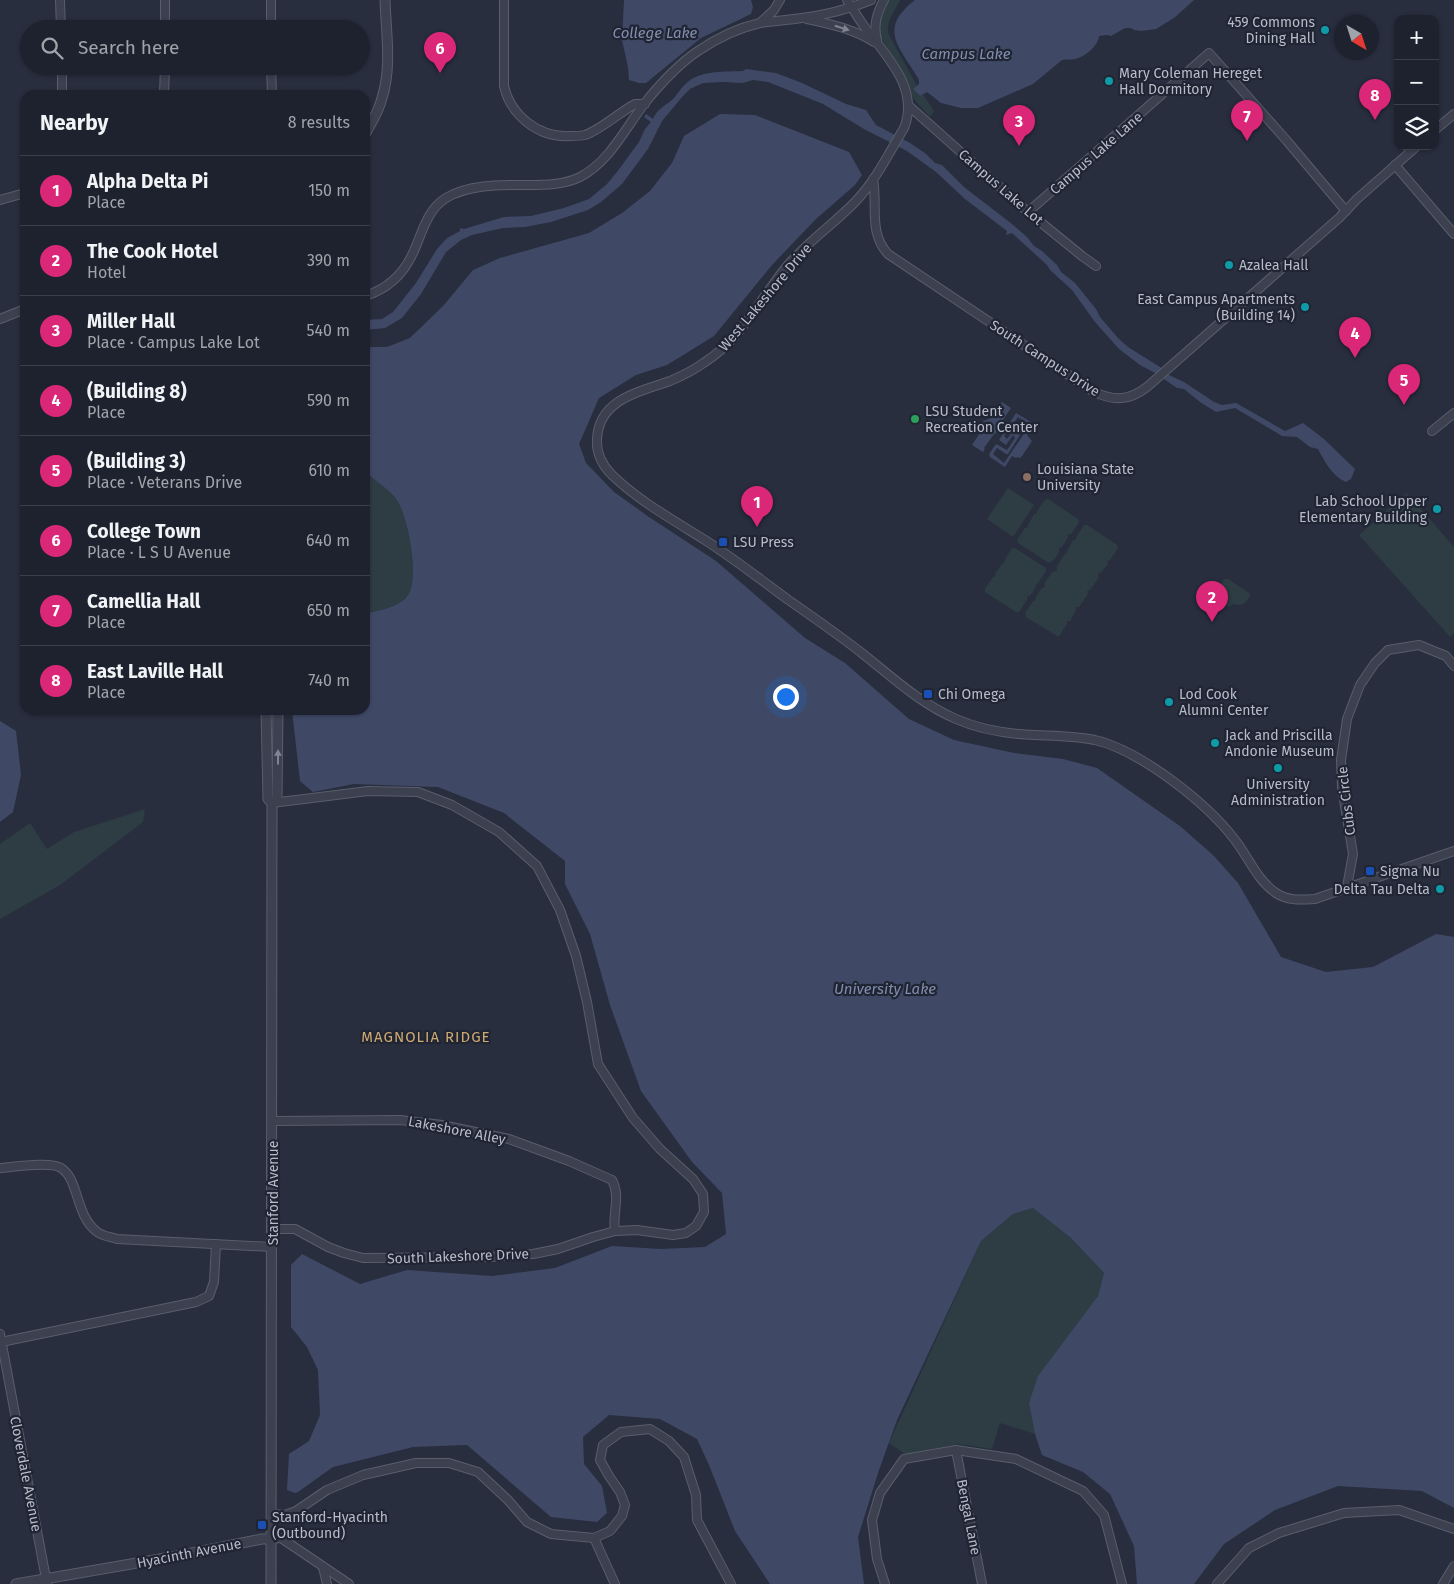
<!DOCTYPE html>
<html lang="en">
<head>
<meta charset="utf-8">
<style>
  body { margin:0; font-family:"Fira Sans",sans-serif; background:#262a36; color:#f1f3f6 }
  .controls { position:absolute; right:15px; top:15px; display:grid; overflow:hidden; border-radius:10px; box-shadow:0 1px 4px #0004 }
  .controls button { width:45px; height:45px; display:grid; place-items:center; padding:0; border:0; border-bottom:1px solid #3c3f4a; background:#1e222e; color:#f1f3f6; font:25px sans-serif }
  .compass { position:absolute; left:1334px; top:15px; width:45px; height:45px; border-radius:50%; background:#1e222e; box-shadow:0 1px 4px #0004; rotate:141deg }
  .you { position:absolute; left:785px; top:696px; width:18px; height:18px; margin:-12px; border:4px solid #fff; border-radius:50%; background:#1a73e8; box-shadow:0 0 0 8px #1a73e833 }
  .badge { display:grid; place-items:center; width:32px; height:32px; border-radius:50%; background:#db2777; color:#fff; font-size:16px; font-weight:700 }
  .pin { position:absolute; translate:-50% -41px; filter:drop-shadow(0 1px 2px #0008) }
  .pin::after { content:''; position:absolute; top:26px; width:18px; height:15px; background:inherit; clip-path:polygon(0 0,100% 0,50% 100%) }
  .list { margin:0; padding:0; list-style:none }
  h2 { display:flex; justify-content:space-between; align-items:center; height:65px; margin:0; padding:0 20px; font-size:21px }
  h2 small { font-size:16px; font-weight:400; color:#a1a4aa }
  .list li { display:grid; grid-template-columns:32px 1fr auto; gap:15px; align-items:center; box-sizing:border-box; height:70px; padding:0 20px; border-top:1px solid #3c3f4a }
  .list b { display:block; font-size:19px; white-space:nowrap }
  .list p { margin:0; font-size:16px; white-space:nowrap; color:#a1a4aa }
  .list em { font-size:16px; font-style:normal; color:#a1a4aa }
  .icon { flex:none; width:28px; height:28px; fill:none; stroke:currentColor; stroke-width:2; stroke-linecap:round; stroke-linejoin:round }
  .map { position:relative; flex:none; width:1454px; height:1584px; overflow:hidden }
  .search { position:absolute; background:#1e222e; box-shadow:0 1px 4px #0004; left:20px; top:20px; width:350px; height:55px; display:flex; align-items:center; gap:12px; box-sizing:border-box; padding:0 18px; border-radius:28px; color:#a1a4aa; font-size:19px }
  .panel { position:absolute; background:#1e222e; box-shadow:0 1px 4px #0004; left:20px; top:90px; width:350px; height:625px; border-radius:15px }
  .map>svg:first-child { display:block }
  .green { fill:#2d3d43 }
  .water { fill:#3f4966; fill-rule:evenodd }
  .lines { fill:none; stroke-linecap:round; stroke-linejoin:round }
  .minor-casing { stroke:#595e6c; stroke-width:10 }
  .tertiary-casing { stroke:#595e6c; stroke-width:11 }
  .minor { stroke:#3c404f; stroke-width:8 }
  .tertiary { stroke:#3c404f; stroke-width:9 }
  .oneway { fill:#808492 }
  .culture-dot { fill:#0f9aa8; stroke:#202534; stroke-width:2 }
  .leisure-dot { fill:#2e9e5b; stroke:#202534; stroke-width:2 }
  .education-dot { fill:#8d6e63; stroke:#202534; stroke-width:2 }
  .transit-dot { fill:#1a4fb4; stroke:#202534; stroke-width:2 }
  .labels { text-anchor:middle; stroke-width:4.5; stroke-linejoin:round; paint-order:stroke }
  .poi-label { font-size:14px; fill:#b8bcc9; stroke:#202534; text-anchor:start }
  .street-label { font-size:14px; fill:#b8bcc9; stroke:#202534 }
  .water-label { font-size:15px; font-style:italic; fill:#828eae; stroke:#202534 }
  .neighbourhood-label { font-size:15px; letter-spacing:1px; fill:#cda86f; stroke:#202534 }
</style>
</head>
<body>
<div class="map">
<svg width="1454" height="1584" viewBox="0 0 1454 1584">
  <rect width="100%" height="100%" fill="#282e3e"/>
  <!-- green -->
  <g class="green">
    <path d="M888,0H900C895,11 885,23 889,35L917,86L913,89L920,96L923,94L934,111L930,117L913,98L899,66L880,36L878,26L883,6Z"/>
    <path d="M365,472C373,479 391,491 397,500C408,517 422,584 405,599C396,607 376,612 365,613Z"/>
    <polygon points="1008,488 1034,505 1013,537 987,519"/>
    <polygon points="1407,493 1454,547 1454,633 1450,637 1359,535"/>
    <path d="M1048,499L1078,519L1079,522L1071,534H1068V537L1062,547L1059,548C1060,553 1054,561 1049,563L1018,543L1017,540L1025,528L1028,527V525L1034,514H1037V511L1045,500Z"/>
    <polygon points="1084,525 1087,525 1117,545 1118,548 1110,560 1107,561 1108,564 1101,573 1098,574 1099,577 1090,590 1087,591 1088,594 1079,607 1076,607 1076,610 1070,621 1067,621 1067,624 1059,636 1057,636 1026,617 1025,613 1033,601 1036,600 1035,598 1042,588 1045,587 1044,584 1052,572 1057,571 1057,566 1065,554 1067,553 1067,551 1073,540 1076,540 1076,538"/>
    <path d="M1012,548H1015L1046,568V571L1038,583L1036,584C1036,589 1031,596 1027,597V600L1019,612H1016L985,592V589L993,577L996,576L995,574L1002,564L1004,563V561Z"/>
    <path d="M1224,579H1228L1249,593L1250,596C1244,605 1242,606 1232,604L1230,607L1222,602C1225,592 1214,591 1224,579Z"/>
    <polygon points="145,809 143,822 60,885 0,919 0,844 30,823 47,849 74,832"/>
    <polygon points="1033,1208 1071,1238 1104,1273 1098,1296 1029,1403 1035,1434 1000,1423 992,1449 958,1444 905,1454 889,1443 981,1241 1013,1214"/>
  </g>
  <!-- water -->
  <g class="water">
    <polygon points="624,0 751,0 753,7 751,14 701,38 646,83 639,83 629,80 628,67 622,40"/>
    <path d="M915,0H1194L1174,18L1156,29L1141,31L1134,30L1131,28H1125L1111,36L1107,35L1099,36C1098,46 1085,57 1075,59C1071,60 1066,59 1062,60L1033,84L978,108H961L941,103L927,92L920,96L913,89L919,84V80C901,48 876,30 915,0Z"/>
    <path d="M746,69L776,73L802,83L846,104L866,110L876,125L910,143L925,153L935,163L942,165L964,187L1012,224L1027,237L1034,246L1042,251L1057,265L1061,272L1075,283L1096,309L1100,317L1118,338L1128,347L1160,367L1169,375L1184,382L1214,402L1222,405L1236,403L1285,431L1303,423L1324,439L1355,469L1351,479L1346,482C1332,476 1325,462 1318,449L1310,447L1297,437L1282,436L1235,408L1216,412L1200,402L1184,389L1177,388L1155,373L1140,365L1119,349L1095,322L1072,290L1050,270L1047,265L1012,233L1006,235L1007,231L965,199L936,172L907,151L864,129L823,104L768,82L753,80L743,83L723,82L703,83L690,89L683,96L662,121L648,149L622,184L601,202L588,210L551,222L525,227L503,228L472,235L461,240L446,252L421,294L402,318L385,328L365,330V320L382,319L393,312L416,283L437,249L447,238L460,231V228L464,229L504,217L531,216L564,208L589,199L607,184L617,172L639,142L645,129L651,122L644,117L646,114L653,119C657,109 665,106 673,99C678,94 682,86 689,81C704,70 725,72 743,71Z"/>
    <path d="M720,114L755,115L849,152L862,175L855,185L816,219L772,265L714,336L667,365L636,375L599,398L579,444L586,463L614,492L649,517L716,561L805,638L845,663L909,719L954,740L1014,753L1063,759L1097,768L1180,826L1213,855L1238,883L1281,957L1326,972L1373,967L1436,934L1454,937V1508L1422,1491L1338,1486L1275,1510L1224,1544L1194,1584H1137L1134,1546L1110,1494L1083,1472L1042,1455L1035,1434L1029,1403L1038,1376L1098,1296L1104,1273L1071,1238L1033,1208L1013,1214L981,1241L897,1420L879,1470L858,1537L864,1584H770L735,1531L709,1465L697,1439L660,1419L609,1415L583,1437L584,1464L602,1486L607,1513L597,1522L551,1517L467,1445L413,1447L333,1467L298,1492L295,1493L287,1490L289,1454L309,1441L320,1415L318,1370L307,1347L291,1327V1265L302,1254L360,1284L407,1270L492,1276L555,1268L612,1246L661,1249L705,1247L726,1234L722,1193L692,1162L641,1091L610,1005L590,934L565,884V861L504,813L438,787L354,784L313,792L300,781L292,710H365V613C376,612 396,607 405,599C422,584 408,517 397,500C391,491 373,479 365,472V347H387L410,338L444,305L473,270L500,258L589,233L622,213L650,191L672,163L684,136Z"/>
    <polygon points="1002,402 1011,408 999,426 1000,427 995,434 994,434 984,448 985,449 983,452 972,445 984,427 983,421 989,419"/>
    <path d="M1016,413L1034,424L1027,435L1032,441L1022,456L1020,458L1017,457L1016,458L1012,456L1005,467L990,457L989,454L996,444L1007,450L1015,438L1013,435L1006,445L999,440ZM1018,417L1030,425L1004,463L993,454L997,448L1006,454H1008L1020,435L1014,430L1007,439L1004,436Z"/>
    <polygon points="0,721 16,731 21,775 13,812 0,822"/>
  </g>
  <g class="lines">
    <!-- minor casing -->
    <g class="minor-casing">
      <g id="minor">
        <polyline points="60,0 61,29"/>
        <polyline points="271,0 271,29"/>
        <path d="M504,0V86C511,116 539,138 570,136C574,136 581,136 585,135C600,130 620,112 635,104H645"/>
        <path d="M847,0C853,9 858,18 864,26C886,56 920,88 904,128C889,153 876,180 856,201C834,224 808,241 787,266C760,299 742,338 705,362C694,370 682,376 670,381C639,392 599,399 597,439C596,454 602,465 612,475C639,501 673,520 705,540C733,558 760,579 787,599C813,617 839,635 863,654C893,678 921,704 956,719C981,730 1008,734 1035,735C1055,736 1075,736 1095,740C1141,751 1207,803 1235,840C1249,858 1257,880 1276,893C1288,901 1301,900 1315,899L1454,851"/>
        <path d="M807,19C830,24 854,29 874,42"/>
        <polyline points="760,23 774,10 780,0"/>
        <polyline points="165,29 165,0"/>
        <path d="M877,40C873,25 877,13 884,0"/>
        <polyline points="62,66 62,95"/>
        <polyline points="271,66 272,95"/>
        <polyline points="164,95 165,66"/>
        <polyline points="909,106 1028,212 1082,256 1096,266"/>
        <polyline points="1435,130 1454,114"/>
        <polyline points="1395,165 1454,234"/>
        <path d="M873,179C878,206 868,232 888,254L1094,392C1114,401 1129,401 1147,387L1339,218L1357,199L1417,146"/>
        <polyline points="0,200 25,193"/>
        <polyline points="1028,212 1209,53 1287,141 1346,211"/>
        <path d="M365,296C387,289 402,276 412,255C422,235 426,210 446,198C470,184 501,185 528,185C545,185 564,185 580,177C609,162 625,129 644,104C660,84 677,65 698,51C717,38 738,28 760,23C774,21 788,20 802,18C825,15 849,9 871,0"/>
        <polyline points="0,319 25,309"/>
        <polyline points="1432,431 1454,413"/>
        <polyline points="272,803 368,791 418,792 452,805 499,832 537,866 560,910 576,956 587,1002 598,1064 633,1118 660,1149 693,1179 703,1194 704,1212 696,1226 686,1233 673,1235 637,1230 615,1231 593,1237 558,1249 533,1254 490,1257 363,1258 344,1253 328,1247 295,1229 272,1229"/>
        <polyline points="1347,887 1353,854 1342,788 1341,760 1347,719 1360,685 1375,663 1388,650 1419,645 1446,656 1454,666"/>
        <path d="M273,1121L400,1120L442,1125L509,1139L569,1161L612,1180C621,1196 612,1214 615,1231"/>
        <path d="M0,1168C14,1167 50,1161 61,1168C79,1179 75,1214 96,1231C101,1236 111,1237 117,1239L272,1247"/>
        <polyline points="0,1334 47,1584"/>
        <polyline points="1,1342 196,1302 209,1296 214,1282 216,1244"/>
        <polyline points="956,1450 982,1584"/>
        <polyline points="272,1514 285,1515 296,1511 327,1490 363,1475 416,1463 449,1463 478,1472 508,1500 527,1522 551,1534 594,1538 610,1531 622,1516 625,1505 620,1492 609,1476 600,1460 603,1445 621,1432 650,1429 669,1441 684,1457 696,1495 697,1520 731,1584"/>
        <polyline points="594,1538 615,1584"/>
        <polyline points="271,1539 281,1538 349,1584"/>
        <polyline points="323,1567 327,1584"/>
        <polyline points="885,1584 877,1559 872,1520 880,1493 904,1459 956,1450 1016,1459 1083,1491 1104,1515 1122,1584"/>
        <polyline points="1217,1584 1249,1548 1279,1533 1344,1513 1399,1510 1454,1529"/>
        <polyline points="1443,1584 1454,1566"/>
      </g>
    </g>
    <!-- tertiary casing -->
    <g class="tertiary-casing">
      <g id="tertiary">
        <path d="M365,134C372,122 379,111 382,98C392,67 386,32 385,0"/>
        <polyline points="266,710 268,799 272,803 271,1584"/>
        <polyline points="272,803 277,799 278,710"/>
        <polyline points="16,1584 177,1556 262,1539 271,1539"/>
      </g>
    </g>
    <!-- minor -->
    <use href="#minor" class="minor"/>
    <!-- tertiary -->
    <use href="#tertiary" class="tertiary"/>
  </g>
  <!-- one-way arrows -->
  <defs><path id="oneway-solid" d="M-6-.8H1V-3.2L6.5 0L1 3.2V.8H-6Z" transform="scale(1.25)"/></defs>
  <g class="oneway">
    <use href="#oneway-solid" transform="translate(842 28) rotate(18)"/>
    <use href="#oneway-solid" transform="translate(278 757) rotate(-90)"/>
  </g>
  <!-- markers -->
  <g class="culture-dot">
    <circle cx="1325" cy="30" r="5"/>
    <circle cx="1109" cy="81" r="5"/>
    <circle cx="1229" cy="265" r="5"/>
    <circle cx="1305" cy="307" r="5"/>
    <circle cx="1437" cy="509" r="5"/>
    <circle cx="1169" cy="702" r="5"/>
    <circle cx="1215" cy="743" r="5"/>
    <circle cx="1278" cy="768" r="5"/>
    <circle cx="1440" cy="889" r="5"/>
  </g>
  <circle class="leisure-dot" cx="915" cy="419" r="5"/>
  <circle class="education-dot" cx="1027" cy="477" r="5"/>
  <g class="transit-dot">
    <rect x="718" y="537" width="10" height="10" rx="2.5"/>
    <rect x="923" y="689" width="10" height="10" rx="2.5"/>
    <rect x="1365" y="866" width="10" height="10" rx="2.5"/>
    <rect x="257" y="1520" width="10" height="10" rx="2.5"/>
  </g>
  <g class="labels">
    <!-- poi labels -->
    <g class="poi-label">
      <text x="1315" y="27" text-anchor="end">459 Commons<tspan x="1315" dy="16">Dining Hall</tspan></text>
      <text x="1119" y="78">Mary Coleman Hereget<tspan x="1119" dy="16">Hall Dormitory</tspan></text>
      <text x="1239" y="270">Azalea Hall</text>
      <text x="1295" y="304" text-anchor="end">East Campus Apartments<tspan x="1295" dy="16">(Building 14)</tspan></text>
      <text x="925" y="416">LSU Student<tspan x="925" dy="16">Recreation Center</tspan></text>
      <text x="1037" y="474">Louisiana State<tspan x="1037" dy="16">University</tspan></text>
      <text x="1427" y="506" text-anchor="end">Lab School Upper<tspan x="1427" dy="16">Elementary Building</tspan></text>
      <text x="733" y="547">LSU Press</text>
      <text x="938" y="699">Chi Omega</text>
      <text x="1179" y="699">Lod Cook<tspan x="1179" dy="16">Alumni Center</tspan></text>
      <text x="1225" y="740">Jack and Priscilla<tspan x="1225" dy="16">Andonie Museum</tspan></text>
      <text x="1278" y="789" text-anchor="middle">University<tspan x="1278" dy="16">Administration</tspan></text>
      <text x="1380" y="876">Sigma Nu</text>
      <text x="1430" y="894" text-anchor="end">Delta Tau Delta</text>
      <text x="272" y="1522">Stanford-Hyacinth<tspan x="272" dy="16">(Outbound)</tspan></text>
    </g>
    <!-- street labels -->
    <g class="street-label">
      <text transform="translate(1096 153) rotate(-41)" y="5">Campus Lake Lane</text>
      <text transform="translate(1001 187) rotate(41)" y="5">Campus Lake Lot</text>
      <text transform="translate(765 297) rotate(-50)" y="5">West Lakeshore Drive</text>
      <text transform="translate(1045 358) rotate(33)" y="5">South Campus Drive</text>
      <text transform="translate(1346 801) rotate(-97)" y="5">Cubs Circle</text>
      <text transform="translate(457 1130) rotate(11)" y="5">Lakeshore Alley</text>
      <text transform="translate(273 1193) rotate(-90)" y="5">Stanford Avenue</text>
      <text transform="translate(458 1256) rotate(-2)" y="5">South Lakeshore Drive</text>
      <text transform="translate(26 1474) rotate(79)" y="5">Cloverdale Avenue</text>
      <text transform="translate(969 1517) rotate(79)" y="5">Bengal Lane</text>
      <text transform="translate(189 1553) rotate(-11)" y="5">Hyacinth Avenue</text>
    </g>
    <!-- water labels -->
    <g class="water-label">
      <text x="655" y="38">College Lake</text>
      <text x="966" y="59">Campus Lake</text>
      <text x="885" y="994">University Lake</text>
    </g>
    <!-- neighbourhood labels -->
    <g class="neighbourhood-label">
      <text x="426" y="1042">MAGNOLIA RIDGE</text>
    </g>
  </g>
</svg>
<div class="controls">
<button>+</button>
<button>−</button>
<button><svg class="icon" aria-label="layers" viewBox="0 0 24 24"><path d="M12 4l9 5-9 5-9-5zM3 14l9 5 9-5"/></svg></button>
</div>
<svg class="compass" viewBox="-18 -18 36 36"><path d="M0-13l5 13h-10z" fill="#e53935"/><path d="M0 13l5-13h-10z" fill="#a1a4aa"/></svg>
<div class="you"></div>
<div class="pin badge" style="left:757px;top:527px">1</div>
<div class="pin badge" style="left:1212px;top:622px">2</div>
<div class="pin badge" style="left:1019px;top:146px">3</div>
<div class="pin badge" style="left:1355px;top:358px">4</div>
<div class="pin badge" style="left:1404px;top:405px">5</div>
<div class="pin badge" style="left:440px;top:73px">6</div>
<div class="pin badge" style="left:1247px;top:141px">7</div>
<div class="pin badge" style="left:1375px;top:120px">8</div>
<div class="search"><svg class="icon" aria-label="search" viewBox="0 0 24 24"><circle cx="10" cy="10" r="6"/><path d="M15 15l6 6"/></svg>Search here</div>
<section class="panel">
<h2>Nearby<small>8 results</small></h2>
<ul class="list">
<li><span class="badge">1</span><div><b>Alpha Delta Pi</b><p>Place</p></div><em>150 m</em></li>
<li><span class="badge">2</span><div><b>The Cook Hotel</b><p>Hotel</p></div><em>390 m</em></li>
<li><span class="badge">3</span><div><b>Miller Hall</b><p>Place · Campus Lake Lot</p></div><em>540 m</em></li>
<li><span class="badge">4</span><div><b>(Building 8)</b><p>Place</p></div><em>590 m</em></li>
<li><span class="badge">5</span><div><b>(Building 3)</b><p>Place · Veterans Drive</p></div><em>610 m</em></li>
<li><span class="badge">6</span><div><b>College Town</b><p>Place · L S U Avenue</p></div><em>640 m</em></li>
<li><span class="badge">7</span><div><b>Camellia Hall</b><p>Place</p></div><em>650 m</em></li>
<li><span class="badge">8</span><div><b>East Laville Hall</b><p>Place</p></div><em>740 m</em></li>
</ul>
</section>
</div>
</body>
</html>
